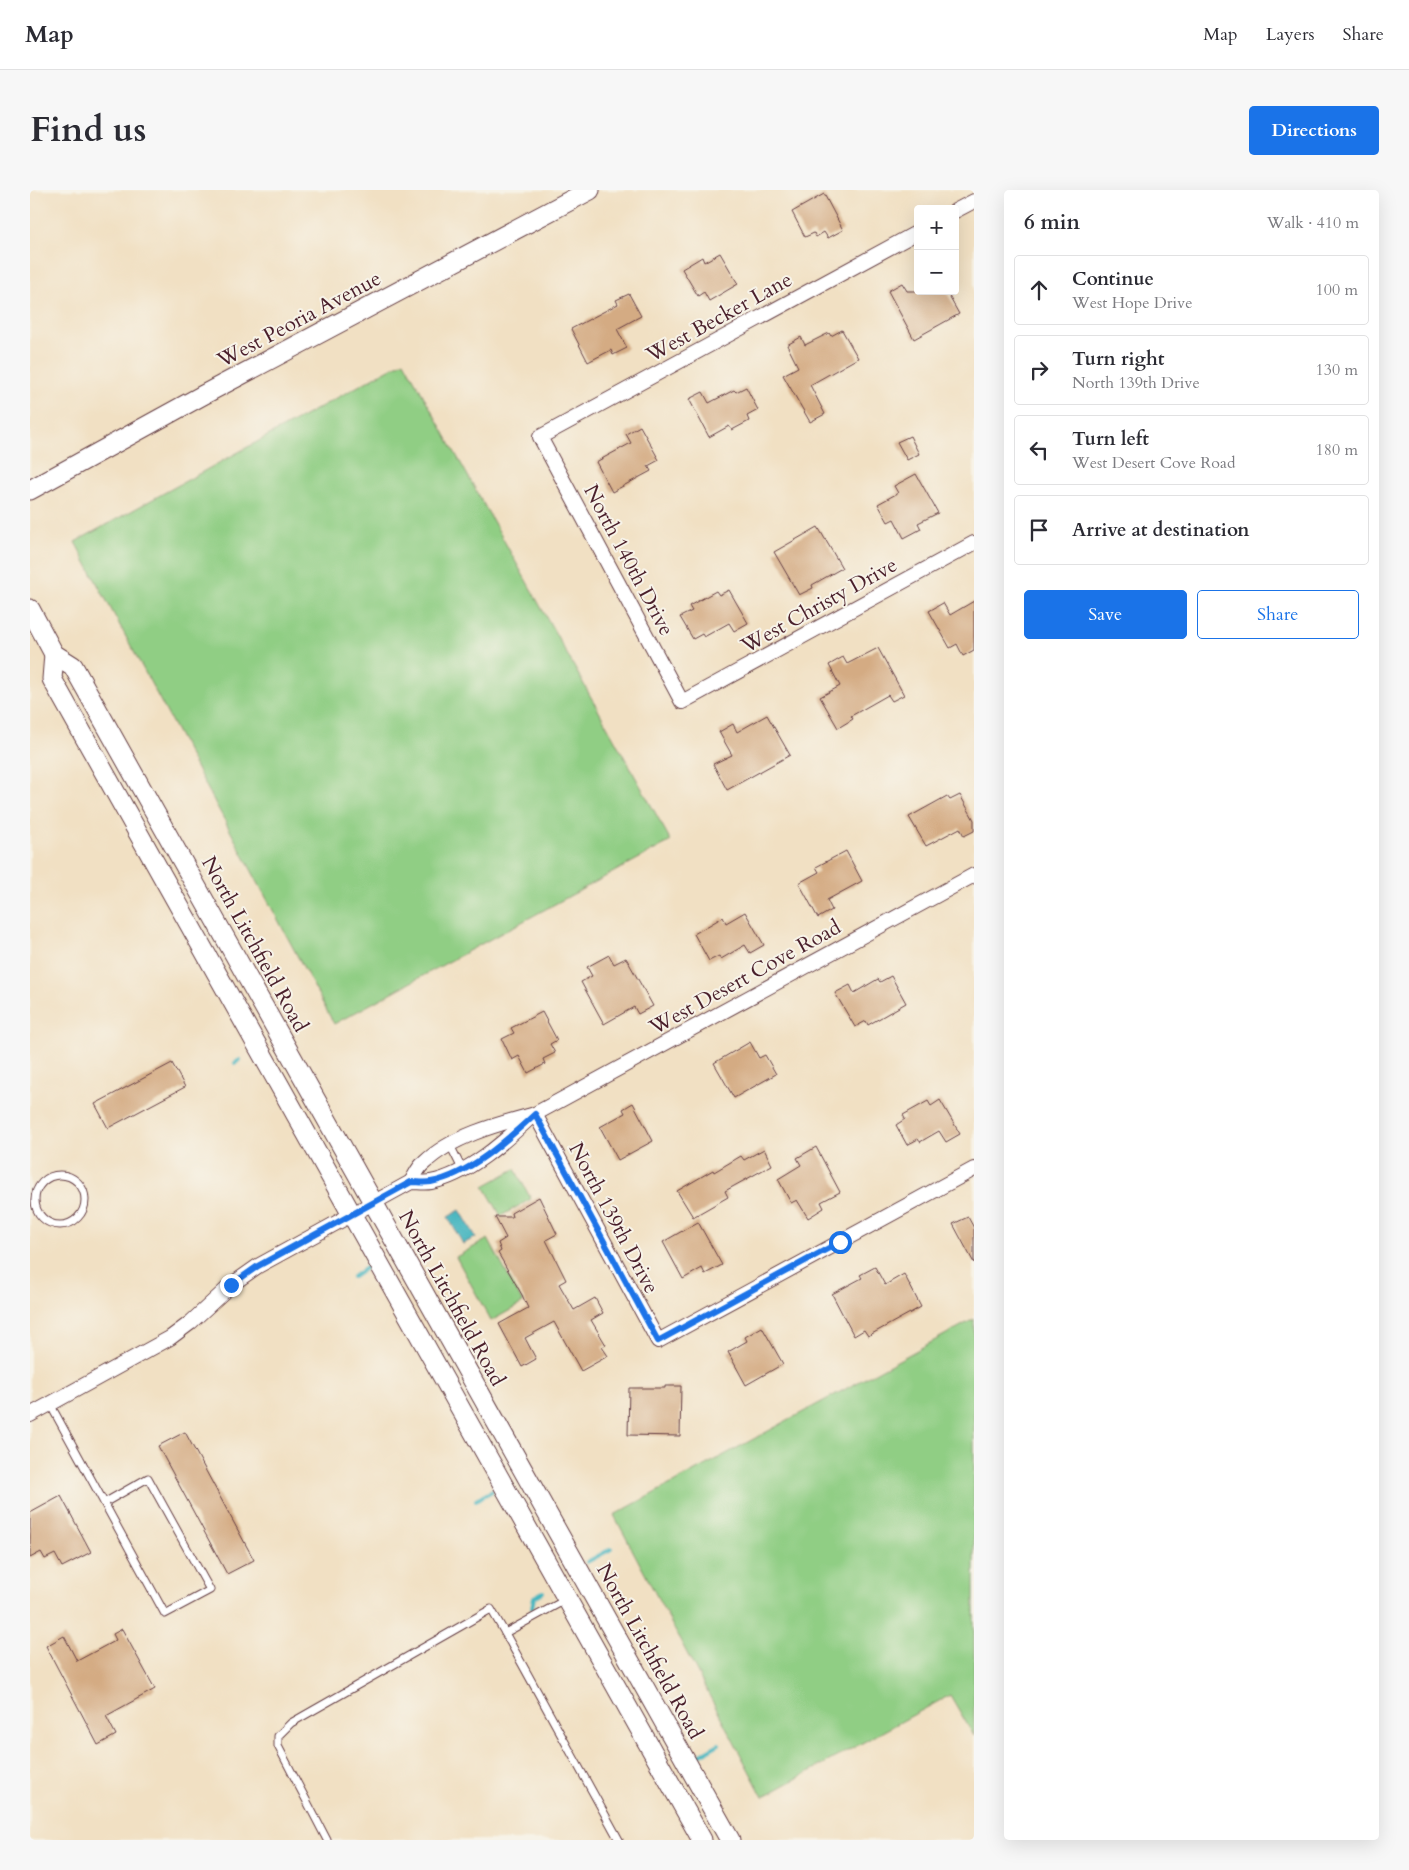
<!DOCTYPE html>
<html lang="en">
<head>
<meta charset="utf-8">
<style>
  body { margin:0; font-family:Cardo,serif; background:#f7f7f7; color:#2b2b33 }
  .controls { position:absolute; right:15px; top:15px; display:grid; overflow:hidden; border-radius:5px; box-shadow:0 5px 20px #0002 }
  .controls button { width:45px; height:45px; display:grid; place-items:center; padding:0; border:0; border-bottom:1px solid #e1e1e2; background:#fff; color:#2b2b33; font:25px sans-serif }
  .stop { position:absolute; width:15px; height:15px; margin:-11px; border:4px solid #1a73e8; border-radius:50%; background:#fff }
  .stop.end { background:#1a73e8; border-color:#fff; box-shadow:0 1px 5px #0008 }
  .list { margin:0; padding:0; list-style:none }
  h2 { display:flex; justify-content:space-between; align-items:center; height:65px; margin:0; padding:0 20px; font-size:21px }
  h2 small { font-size:16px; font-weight:400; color:#7c7c81 }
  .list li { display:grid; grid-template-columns:32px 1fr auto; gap:15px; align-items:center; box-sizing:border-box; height:70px; margin:0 10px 10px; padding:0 10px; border:1px solid #e1e1e2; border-radius:5px }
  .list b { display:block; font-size:19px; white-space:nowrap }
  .list p { margin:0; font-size:16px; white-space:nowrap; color:#7c7c81 }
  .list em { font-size:16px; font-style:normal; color:#7c7c81 }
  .actions { display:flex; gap:10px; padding:15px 20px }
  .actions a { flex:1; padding:11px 0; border:1px solid #1a73e8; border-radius:5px; text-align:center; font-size:18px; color:#1a73e8 }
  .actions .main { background:#1a73e8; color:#fff }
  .icon { flex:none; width:28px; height:28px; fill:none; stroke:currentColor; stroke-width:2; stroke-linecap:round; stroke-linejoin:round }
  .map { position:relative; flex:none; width:944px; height:1650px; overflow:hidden; border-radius:5px }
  header { display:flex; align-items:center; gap:30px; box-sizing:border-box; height:70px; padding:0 25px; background:#fff; border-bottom:1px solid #e1e1e2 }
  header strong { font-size:24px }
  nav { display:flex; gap:28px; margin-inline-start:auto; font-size:18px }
  .intro { display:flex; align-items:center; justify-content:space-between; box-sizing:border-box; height:120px; padding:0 30px }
  h1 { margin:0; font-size:35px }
  .button { padding:12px 22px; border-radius:5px; background:#1a73e8; color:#fff; font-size:18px; font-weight:700 }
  main { display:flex; gap:30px; padding:0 30px }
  aside { flex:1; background:#fff; border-radius:5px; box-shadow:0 5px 20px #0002 }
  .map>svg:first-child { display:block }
  .green { fill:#90ce84; stroke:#6d7658 }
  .water { fill:#47b6c0; stroke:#486a76 }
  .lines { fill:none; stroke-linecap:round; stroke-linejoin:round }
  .stream { stroke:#47b6c0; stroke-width:4 }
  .building { fill:#d4ab83 }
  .lane-casing { stroke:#633c42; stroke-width:9 }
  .street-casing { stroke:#633c42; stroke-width:16 }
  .secondary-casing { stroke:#633c42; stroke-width:21 }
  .lane { stroke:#fff; stroke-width:7 }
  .street { stroke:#fff; stroke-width:14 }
  .secondary { stroke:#fff; stroke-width:19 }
  .route { stroke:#1a73e8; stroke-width:6 }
  .labels { text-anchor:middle; stroke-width:4; stroke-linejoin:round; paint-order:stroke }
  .street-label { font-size:21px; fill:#4a1f2b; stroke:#f7f3e8 }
</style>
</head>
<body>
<header>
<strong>Map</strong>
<nav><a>Map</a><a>Layers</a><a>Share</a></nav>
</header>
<div class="intro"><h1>Find us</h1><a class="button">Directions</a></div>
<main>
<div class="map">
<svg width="944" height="1650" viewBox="0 0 944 1650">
  <rect width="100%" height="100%" fill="#f7f3e8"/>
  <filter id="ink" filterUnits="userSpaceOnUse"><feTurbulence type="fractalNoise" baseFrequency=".02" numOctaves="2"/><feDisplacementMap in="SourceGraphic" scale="10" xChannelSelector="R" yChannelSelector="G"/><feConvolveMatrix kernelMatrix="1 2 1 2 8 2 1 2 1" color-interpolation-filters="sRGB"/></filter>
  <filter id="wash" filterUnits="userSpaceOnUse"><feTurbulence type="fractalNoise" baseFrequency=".0096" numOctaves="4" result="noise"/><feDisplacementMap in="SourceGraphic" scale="20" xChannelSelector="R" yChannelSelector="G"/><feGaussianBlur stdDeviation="1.12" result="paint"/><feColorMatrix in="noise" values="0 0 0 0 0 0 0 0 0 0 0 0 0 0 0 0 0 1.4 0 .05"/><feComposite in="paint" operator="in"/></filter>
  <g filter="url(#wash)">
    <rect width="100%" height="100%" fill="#f1e0c3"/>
    <!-- green -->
    <g class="green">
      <polygon points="374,171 641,651 304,834 45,352"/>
      <polygon points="485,979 501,1009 471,1026 454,996"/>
      <polygon points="458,1049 493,1113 461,1131 426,1067"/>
      <polygon points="944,1129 944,1546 920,1505 733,1607 584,1325"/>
    </g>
    <!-- water -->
    <polygon class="water" points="430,1020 446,1047 433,1054 418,1027"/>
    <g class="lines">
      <!-- stream -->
      <g class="stream">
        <polyline points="205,873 210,870"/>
        <polyline points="323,1087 337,1077"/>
        <polyline points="446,1310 462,1301"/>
        <polyline points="557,1372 581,1359"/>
        <polyline points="502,1418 504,1407 513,1402"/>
        <polyline points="666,1567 689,1554"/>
      </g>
    </g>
    <g id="blocks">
      <!-- building -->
      <g class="building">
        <polygon points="794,4 813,40 798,48 794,42 786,47 784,43 775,47 762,22"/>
        <polygon points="690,63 708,94 679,111 674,102 668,106 652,79 672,67 674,72"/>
        <polygon points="872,93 877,101 916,101 929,124 884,149 858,101"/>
        <polygon points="599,104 611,126 587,139 597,158 583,165 581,160 558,172 541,139 588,114 586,110"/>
        <polygon points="812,140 828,168 780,195 795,224 780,232 753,185 768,177 757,155 771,147 775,155 799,143 801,146"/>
        <polygon points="716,197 728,220 717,226 719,231 702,240 699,236 679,247 659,209 673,202 679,213 704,200 706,202"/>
        <polygon points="610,236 629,270 618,276 621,281 582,302 566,272 601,253 596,244"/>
        <polygon points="880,246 889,264 877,270 867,252"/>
        <polygon points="886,284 908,323 888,333 891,339 874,348 864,329 858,332 848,314 868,303 864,296"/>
        <polygon points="788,337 812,378 782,395 783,398 769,405 744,362"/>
        <polygon points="699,400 718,433 704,441 699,433 674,447 672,444 663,449 650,427 662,421 659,416 686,401 689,405"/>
        <polygon points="944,411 944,460 933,466 927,454 920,458 899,421 913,413 920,425"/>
        <polygon points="848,458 874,505 862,511 858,505 821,526 823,529 808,538 790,507 810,496 799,475 813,467 817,474"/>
        <polygon points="737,525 760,565 697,600 683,574 702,565 689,542 703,534 707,542"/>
        <polygon points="930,605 944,630 944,641 934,646 930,638 896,656 879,627 917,606 920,610"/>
        <polygon points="816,661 832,691 797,710 802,720 788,728 769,693 789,682 786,677"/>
        <polygon points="715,722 734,755 720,763 715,755 691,769 689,766 679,771 664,744 693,727 696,733"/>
        <polygon points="579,765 584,774 596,768 623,816 608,824 604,817 574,834 551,792 562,786 557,777"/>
        <polygon points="861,786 876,813 838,835 836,831 825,837 805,803 820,795 824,803 848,789 850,792"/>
        <polygon points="512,822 527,850 520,854 525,863 513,869 515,874 498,883 489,866 482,870 472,849 484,843 481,838"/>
        <polygon points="720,852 729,868 735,865 746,884 704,908 684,873"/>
        <polygon points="142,873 155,897 78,938 65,914"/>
        <polygon points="910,910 930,944 916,952 909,941 890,952 888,949 877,955 866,935 875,929 873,925 898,911 901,916"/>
        <polygon points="603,913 623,951 588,970 570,937 595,923 593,919"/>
        <polygon points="786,957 810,1002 791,1012 794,1018 778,1028 767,1010 761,1013 748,989 771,975 767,968"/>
        <polygon points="734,959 742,975 695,1001 698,1007 663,1027 647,1001 683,980 684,982 711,966 714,970"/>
        <polygon points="509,1007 527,1044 516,1050 536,1090 529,1094 544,1120 565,1108 573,1123 561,1130 576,1155 572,1157 578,1166 551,1181 524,1132 495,1148 506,1169 492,1177 469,1134 498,1118 492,1105 468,1063 471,1061 468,1053 476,1048 465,1027 482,1027 481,1023"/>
        <polygon points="938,1027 944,1038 944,1073 923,1034"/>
        <polygon points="668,1032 692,1075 675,1084 672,1078 653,1089 633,1052"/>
        <polygon points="845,1077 855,1095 874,1084 891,1117 838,1146 834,1140 824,1146 802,1104 832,1088 830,1085"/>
        <polygon points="732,1137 753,1174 716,1195 698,1162 717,1151 715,1147"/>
        <polygon points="635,1196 651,1196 650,1246 598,1245 599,1198 635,1198"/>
        <polygon points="155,1242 224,1370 197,1384 128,1256"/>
        <polygon points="31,1306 61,1362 32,1377 25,1364 15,1369 11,1362 0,1368 0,1323"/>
        <polygon points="92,1439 125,1499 76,1526 86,1545 68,1555 16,1456 34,1446 47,1471 86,1450 83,1444"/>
      </g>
    </g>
  </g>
  <g filter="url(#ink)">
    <use href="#blocks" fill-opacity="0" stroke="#633c42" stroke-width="1"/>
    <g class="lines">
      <!-- lane casing -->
      <g class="lane-casing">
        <g id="lane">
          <polyline points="420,955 432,979"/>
          <circle cx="30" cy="1010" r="25"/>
          <path d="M20,1214C58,1284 97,1354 135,1424L180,1400L118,1288L74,1313"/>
          <polyline points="475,1443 589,1650"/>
          <polyline points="297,1650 248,1556 248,1546 261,1533 461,1419 475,1443 537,1409"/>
        </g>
      </g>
      <!-- street casing -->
      <g class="street-casing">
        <g id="street">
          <polyline points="925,21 944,11"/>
          <polyline points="888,42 510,247 652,512 944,353"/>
          <polyline points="505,924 628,1151 944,979"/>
          <path d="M381,992C385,986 388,977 394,973C422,946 468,934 505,924L944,685"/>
          <path d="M0,1225L140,1148L160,1133L201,1095L228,1076L381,992C388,992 395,993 401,992C438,985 475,951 502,926"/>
        </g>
      </g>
      <!-- secondary casing -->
      <g class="secondary-casing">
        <g id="secondary">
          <polyline points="0,300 173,205 560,0"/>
          <polyline points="0,419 24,464 43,476 700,1650"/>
          <polyline points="24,464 22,489 672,1650"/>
        </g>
      </g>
      <!-- lane -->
      <use href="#lane" class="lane"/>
      <!-- street -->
      <use href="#street" class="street"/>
      <!-- secondary -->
      <use href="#secondary" class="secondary"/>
    </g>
  </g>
  <g class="lines" filter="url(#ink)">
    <!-- route -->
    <path class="route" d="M201,1095L228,1076L381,992C388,992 395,993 401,992C439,985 477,950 505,924L628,1151L810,1052"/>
  </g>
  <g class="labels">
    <!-- street labels -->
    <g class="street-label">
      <text transform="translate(689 127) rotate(-29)" y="7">West Becker Lane</text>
      <text transform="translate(269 129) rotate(-28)" y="7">West Peoria Avenue</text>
      <text transform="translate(599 370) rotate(62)" y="7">North 140th Drive</text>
      <text transform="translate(789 415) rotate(-29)" y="7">West Christy Drive</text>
      <text transform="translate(225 754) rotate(61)" y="7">North Litchfield Road</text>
      <text transform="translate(715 787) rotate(-29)" y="7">West Desert Cove Road</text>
      <text transform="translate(584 1028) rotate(62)" y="7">North 139th Drive</text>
      <text transform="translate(422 1108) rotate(61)" y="7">North Litchfield Road</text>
      <text transform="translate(620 1461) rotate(61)" y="7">North Litchfield Road</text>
    </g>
  </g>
</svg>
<div class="controls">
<button>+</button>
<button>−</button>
</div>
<div class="stop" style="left:810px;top:1052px"></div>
<div class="stop end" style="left:201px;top:1095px"></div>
</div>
<aside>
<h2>6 min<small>Walk · 410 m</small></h2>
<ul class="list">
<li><svg class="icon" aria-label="ahead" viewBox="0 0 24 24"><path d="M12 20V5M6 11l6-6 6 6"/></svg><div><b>Continue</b><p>West Hope Drive</p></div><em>100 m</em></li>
<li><svg class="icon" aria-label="right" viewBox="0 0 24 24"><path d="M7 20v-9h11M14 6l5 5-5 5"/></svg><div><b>Turn right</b><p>North 139th Drive</p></div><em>130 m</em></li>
<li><svg class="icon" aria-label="left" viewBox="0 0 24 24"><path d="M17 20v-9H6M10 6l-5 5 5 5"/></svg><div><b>Turn left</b><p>West Desert Cove Road</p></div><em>180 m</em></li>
<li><svg class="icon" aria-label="arrive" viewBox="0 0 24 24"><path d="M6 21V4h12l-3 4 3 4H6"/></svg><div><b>Arrive at destination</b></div></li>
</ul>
<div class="actions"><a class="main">Save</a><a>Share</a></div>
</aside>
</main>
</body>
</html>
